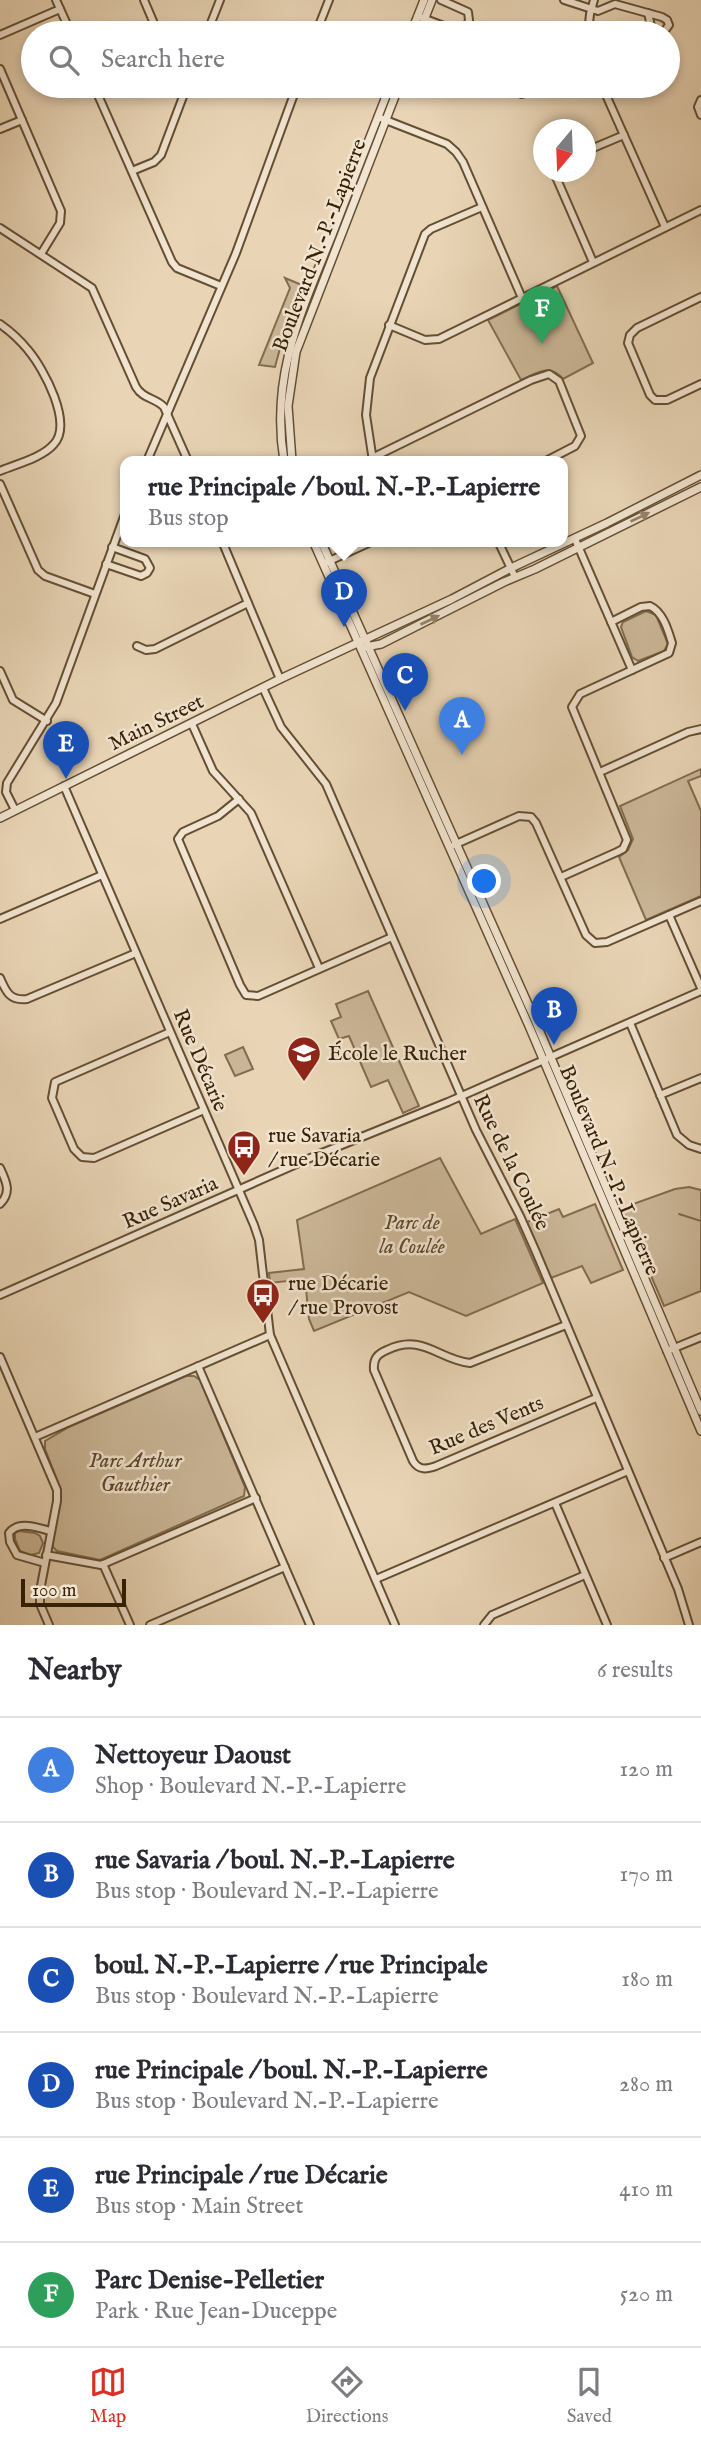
<!DOCTYPE html>
<html lang="en">
<head>
<meta charset="utf-8">
<style>
  body { margin:0; font-family:"IM FELL English",serif; background:#f7f7f7; color:#2b2b33 }
  .compass { position:absolute; left:533px; top:119px; width:63px; height:63px; border-radius:50%; background:#fff; box-shadow:0 4px 10px #0003; rotate:199deg }
  .scale { position:absolute; left:21px; bottom:18px; width:105px; box-sizing:border-box; padding-left:7px; border:4px solid #382206; border-top:0; font-size:19px; line-height:24px; white-space:nowrap; color:#382206; -webkit-text-stroke:5px #f1e4d0; paint-order:stroke }
  .you { position:absolute; left:485px; top:882px; width:24px; height:24px; margin:-18px; border:5px solid #fff; border-radius:50%; background:#1a73e8; box-shadow:0 0 0 10px #1a73e833 }
  .badge { display:grid; place-items:center; width:46px; height:46px; border-radius:50%; background:#d93025; color:#fff; font-size:23px; font-weight:700 }
  .pin { position:absolute; translate:-50% -58px; filter:drop-shadow(0 2px 4px #0008) }
  .pin::after { content:''; position:absolute; top:37px; width:24px; height:21px; background:inherit; clip-path:polygon(0 0,100% 0,50% 100%) }
  .popup { position:absolute; left:120px; top:456px; width:448px; height:91px; box-sizing:border-box; display:grid; place-content:center; border-radius:14px; background:#fff; filter:drop-shadow(0 2px 5px #0005); font-size:23px; white-space:nowrap; color:#7c7c81 }
  .popup b { font-size:26px; color:#2b2b33 }
  .popup::after { content:''; position:absolute; left:50%; top:100%; margin-left:-14px; border:14px solid transparent; border-top-color:#fff }
  .list { margin:0; padding:0; list-style:none }
  h2 { display:flex; justify-content:space-between; align-items:center; height:91px; margin:0; padding:0 28px; font-size:30px }
  h2 small { font-size:23px; font-weight:400; color:#7c7c81 }
  .list li { display:grid; grid-template-columns:46px 1fr auto; gap:21px; align-items:center; box-sizing:border-box; height:105px; padding:0 28px; border-top:2px solid #e1e1e2 }
  .list b { display:block; font-size:26px; white-space:nowrap }
  .list p { margin:0; font-size:23px; white-space:nowrap; color:#7c7c81 }
  .list em { font-size:23px; font-style:normal; color:#7c7c81 }
  .icon { flex:none; width:38px; height:38px; fill:none; stroke:currentColor; stroke-width:2; stroke-linecap:round; stroke-linejoin:round }
  .map { position:relative; flex:none; width:701px; height:1625px; overflow:hidden }
  .search { position:absolute; background:#fff; box-shadow:0 4px 10px #0003; left:21px; right:21px; top:21px; height:77px; display:flex; align-items:center; gap:18px; box-sizing:border-box; padding:0 24px; border-radius:38px; color:#7c7c81; font-size:26px }
  .sheet { height:721px; background:#fff }
  nav { display:flex; justify-content:space-around; align-items:center; box-sizing:border-box; height:98px; border-top:2px solid #e1e1e2; background:#fff; font-size:19px; color:#7c7c81 }
  nav a { display:grid; justify-items:center; gap:4px }
  nav .on { color:#d93025 }
  .map>svg:first-child { display:block }
  .green { fill:#cbb798; stroke:#826c4f; stroke-width:2 }
  .lines { fill:none; stroke-linecap:round; stroke-linejoin:round }
  .stream { stroke:#7e694c; stroke-width:2 }
  .minor-casing { stroke:#644f32; stroke-width:10 }
  .tertiary-casing { stroke:#644f32; stroke-width:10 }
  .minor { stroke:#f1e4d0; stroke-width:6 }
  .tertiary { stroke:#f1e4d0; stroke-width:7 }
  .oneway { fill:#94836b }
  .labels { text-anchor:middle; stroke-width:5; stroke-linejoin:round; paint-order:stroke }
  .street-label { font-size:21px; fill:#382206; stroke:#f1e4d0 }
  .poi-label { font-size:21px; fill:#382206; stroke:#f1e4d0; text-anchor:start }
  .park-label { font-size:21px; font-style:italic; fill:#5d472a; stroke:#f1e4d0 }
</style>
</head>
<body>
<div class="map">
<svg width="701" height="1625" viewBox="0 0 701 1625">
  <rect width="100%" height="100%" fill="#e9d5b6"/>
  <filter id="stains"><feTurbulence type="fractalNoise" baseFrequency=".00286" numOctaves="4"/><feColorMatrix values="0 0 0 0 .2 0 0 0 0 .09 0 0 0 0 .02 0 0 0 .5 -.17"/></filter>
  <radialGradient id="worn" r=".72"><stop offset=".6" stop-color="#630" stop-opacity="0"/><stop offset="1" stop-color="#630" stop-opacity=".3"/></radialGradient>
  <!-- green -->
  <g class="green">
    <polygon points="285,278 302,285 286,326 275,367 259,365 290,288"/>
    <path d="M557,286L593,363L563,379C550,363 537,373 521,380L488,320Z"/>
    <polygon points="646,611 656,615 668,644 664,651 638,661 632,657 621,627 623,622"/>
    <polygon points="701,769 701,776 688,781 701,811 701,896 646,920 619,857 628,850 633,839 620,806"/>
    <polygon points="368,991 419,1106 403,1113 388,1080 371,1087 349,1036 339,1039 331,1021 341,1017 336,1004"/>
    <polygon points="243,1047 253,1069 235,1076 225,1055"/>
    <polygon points="440,1158 481,1234 515,1219 543,1283 466,1316 409,1292 314,1331 309,1319 305,1279 270,1283 269,1273 304,1269 297,1220"/>
    <polygon points="689,1187 701,1190 701,1291 664,1306 622,1208 675,1189"/>
    <polygon points="595,1204 623,1270 591,1283 582,1266 551,1278 527,1222 559,1209 563,1217"/>
    <polygon points="186,1376 194,1376 200,1380 245,1487 244,1496 100,1560 57,1551 53,1547 53,1542 61,1490 45,1449 45,1441 69,1427"/>
    <polygon points="19,1531 35,1533 40,1536 43,1543 39,1553 31,1555 20,1551 15,1539 15,1533"/>
  </g>
  <g class="lines">
    <!-- stream -->
    <polyline class="stream" points="679,1214 701,1221"/>
    <!-- minor casing -->
    <g class="minor-casing">
      <g id="minor">
        <polyline points="56,0 71,33"/>
        <polyline points="144,0 158,33"/>
        <polyline points="564,0 598,11 615,4 662,17 667,20 669,25 663,33"/>
        <polyline points="648,13 651,26 658,33"/>
        <polyline points="420,17 457,31 466,28 469,20 468,12 441,0"/>
        <polyline points="207,33 220,0"/>
        <polyline points="316,33 329,0"/>
        <polyline points="588,33 590,14 594,0"/>
        <polyline points="0,35 60,9"/>
        <polyline points="0,69 61,211 60,223 41,254"/>
        <polyline points="94,86 172,262 177,268 221,286"/>
        <polyline points="512,86 516,92 522,94 540,86"/>
        <polyline points="602,86 665,227"/>
        <polyline points="701,100 698,107 701,115"/>
        <polyline points="378,117 447,144 456,152 463,162 522,298"/>
        <polyline points="0,129 22,120"/>
        <polyline points="586,151 624,135"/>
        <polyline points="132,171 154,162 161,155 187,86"/>
        <polyline points="556,172 556,177 593,262"/>
        <path d="M0,228L92,288L136,387C143,399 156,398 164,407L188,461"/>
        <polyline points="701,297 637,328 630,335 628,343 650,395 655,400 667,400 701,384"/>
        <path d="M0,324C10,331 20,340 28,350C44,369 73,423 54,444C42,458 16,464 0,471"/>
        <polyline points="389,325 425,340 439,339 701,210"/>
        <polyline points="372,458 531,380 549,374 559,381 581,436 575,446 546,461"/>
        <polyline points="147,461 236,253 297,86"/>
        <polyline points="373,461 366,415 370,378 425,234 431,229 482,207"/>
        <polyline points="0,484 38,570 45,576 95,594"/>
        <polyline points="222,541 280,679"/>
        <polyline points="498,541 515,577"/>
        <polyline points="327,562 373,541"/>
        <polyline points="106,564 141,576 147,573 150,568 145,559 112,547"/>
        <path d="M611,622L641,607L650,606C663,612 668,630 672,643L669,653L632,670"/>
        <polyline points="137,646 146,650 155,649 248,603"/>
        <polyline points="0,671 13,700 47,721"/>
        <polyline points="263,688 281,727 326,784 476,1130 520,1216 536,1252 678,1589 689,1625"/>
        <polyline points="192,724 213,771 251,813 319,968"/>
        <polyline points="600,772 688,732 701,729"/>
        <polyline points="64,786 254,1225 259,1240 270,1335 395,1625"/>
        <polyline points="239,799 218,816 183,832 178,839 240,985 246,995 258,996 392,937"/>
        <polyline points="15,810 6,792 7,783 56,703 125,514"/>
        <polyline points="454,845 519,816 531,817 536,823 586,935 595,943 607,942 701,901"/>
        <polyline points="561,877 617,852 623,849 627,840 572,707 580,694 632,670 575,539"/>
        <polyline points="669,915 701,988"/>
        <polyline points="0,919 102,875"/>
        <path d="M0,978C6,992 10,1001 27,999L136,953"/>
        <polyline points="630,1023 677,1135 689,1145 701,1149"/>
        <polyline points="170,1032 55,1082 52,1098 74,1149 82,1157 94,1158 204,1110"/>
        <polyline points="660,1095 701,1078"/>
        <path d="M0,1168C6,1181 12,1192 0,1204"/>
        <polyline points="0,1295 317,1155 448,1102 701,991"/>
        <path d="M566,1325L470,1363C437,1359 423,1333 387,1350C377,1354 373,1359 374,1370L413,1461C419,1471 427,1469 436,1466L596,1398"/>
        <polyline points="667,1351 701,1337"/>
        <polyline points="0,1357 57,1490 57,1501 40,1591 40,1604 49,1625"/>
        <polyline points="198,1366 310,1625"/>
        <polyline points="35,1437 270,1335"/>
        <polyline points="555,1503 607,1625"/>
        <polyline points="46,1555 101,1565 256,1498"/>
        <polyline points="664,1558 701,1542"/>
        <path d="M45,1563L17,1555L10,1542L9,1533C19,1520 37,1528 51,1531"/>
        <polyline points="103,1564 130,1625"/>
        <polyline points="376,1579 628,1471"/>
        <polyline points="150,1625 285,1567"/>
        <polyline points="484,1625 492,1615 585,1575"/>
      </g>
    </g>
    <!-- tertiary casing -->
    <g class="tertiary-casing">
      <g id="tertiary">
        <polyline points="411,33 424,0"/>
        <polyline points="419,33 432,0"/>
        <path d="M284,461C270,376 301,312 332,235C351,185 371,135 390,86"/>
        <polyline points="292,461 288,406 296,352 399,86"/>
        <polyline points="313,541 529,1026 701,1431"/>
        <polyline points="321,541 532,1013 701,1411"/>
        <polyline points="366,647 381,644 504,582 535,569 701,487"/>
        <polyline points="0,818 280,679 452,599 511,568 607,523 701,475"/>
      </g>
    </g>
    <!-- minor -->
    <use href="#minor" class="minor"/>
    <!-- tertiary -->
    <use href="#tertiary" class="tertiary"/>
  </g>
  <!-- one-way arrows -->
  <defs><path id="oneway-solid" d="M-6-.8H1V-3.2L6.5 0L1 3.2V.8H-6Z" transform="scale(1.75)"/></defs>
  <g class="oneway">
    <use href="#oneway-solid" transform="translate(640 517) rotate(-26)"/>
    <use href="#oneway-solid" transform="translate(430 620) rotate(-26)"/>
  </g>
  <!-- icons -->
  <defs>
    <g id="school-pin" transform="scale(1.75)"><path d="M0 17L-7.5 6A9.5 9.5 0 1 1 7.5 6Z" fill="#8f2418" stroke="#f1e4d0"/><path d="M0-5L7-2L0 1L-7-2ZM-4 1L0 2.5L4 1V4Q0 6-4 4Z" fill="#fff"/></g>
    <g id="bus-pin" transform="scale(1.75)"><path d="M0 17L-7.5 6A9.5 9.5 0 1 1 7.5 6Z" fill="#8f2418" stroke="#f1e4d0"/><path d="M-5-6H5V4H4V6H2V4H-2V6H-4V4H-5ZM-3.5-4V0h7V-4ZM-3.5 1.2v1.5H-2V1.2ZM2 1.2v1.5H3.5V1.2Z" fill="#fff"/></g>
  </defs>
  <g fill-rule="evenodd">
    <use href="#school-pin" x="304" y="1053"/>
    <use href="#bus-pin" x="244" y="1147"/>
    <use href="#bus-pin" x="263" y="1295"/>
  </g>
  <g class="labels">
    <!-- street labels -->
    <g class="street-label">
      <text transform="translate(319 245) rotate(-69)" y="7">Boulevard N.-P.-Lapierre</text>
      <text transform="translate(156 722) rotate(-26)" y="7">Main Street</text>
      <text transform="translate(201 1060) rotate(67)" y="7">Rue Décarie</text>
      <text transform="translate(512 1162) rotate(64)" y="7">Rue de la Coulée</text>
      <text transform="translate(610 1170) rotate(67)" y="7">Boulevard N.-P.-Lapierre</text>
      <text transform="translate(170 1202) rotate(-24)" y="7">Rue Savaria</text>
      <text transform="translate(486 1425) rotate(-23)" y="7">Rue des Vents</text>
    </g>
    <!-- poi labels -->
    <g class="poi-label">
      <text x="328" y="1060">École le Rucher</text>
      <text x="268" y="1142">rue Savaria<tspan x="268" dy="24">/ rue Décarie</tspan></text>
      <text x="288" y="1290">rue Décarie<tspan x="288" dy="24">/ rue Provost</tspan></text>
    </g>
    <!-- park labels -->
    <g class="park-label">
      <text x="412" y="1229">Parc de<tspan x="412" dy="24">la Coulée</tspan></text>
      <text x="135" y="1467">Parc Arthur<tspan x="135" dy="24">Gauthier</tspan></text>
    </g>
  </g>
  <rect width="100%" height="100%" filter="url(#stains)"/>
  <rect width="100%" height="100%" fill="url(#worn)"/>
</svg>
<svg class="compass" viewBox="-18 -18 36 36"><path d="M0-13l5 13h-10z" fill="#e53935"/><path d="M0 13l5-13h-10z" fill="#7c7c81"/></svg>
<div class="scale">100 m</div>
<div class="you"></div>
<div class="pin badge" style="left:462px;top:755px;background:#3f7fe0">A</div>
<div class="pin badge" style="left:554px;top:1045px;background:#1a4fb4">B</div>
<div class="pin badge" style="left:405px;top:711px;background:#1a4fb4">C</div>
<div class="pin badge" style="left:344px;top:627px;background:#1a4fb4">D</div>
<div class="popup"><b>rue Principale / boul. N.-P.-Lapierre</b>Bus stop</div>
<div class="pin badge" style="left:66px;top:779px;background:#1a4fb4">E</div>
<div class="pin badge" style="left:542px;top:344px;background:#2e9e5b">F</div>
<div class="search"><svg class="icon" aria-label="search" viewBox="0 0 24 24"><circle cx="10" cy="10" r="6"/><path d="M15 15l6 6"/></svg>Search here</div>
</div>
<section class="sheet">
<h2>Nearby<small>6 results</small></h2>
<ul class="list">
<li><span class="badge" style="background:#3f7fe0">A</span><div><b>Nettoyeur Daoust</b><p>Shop · Boulevard N.-P.-Lapierre</p></div><em>120 m</em></li>
<li><span class="badge" style="background:#1a4fb4">B</span><div><b>rue Savaria / boul. N.-P.-Lapierre</b><p>Bus stop · Boulevard N.-P.-Lapierre</p></div><em>170 m</em></li>
<li><span class="badge" style="background:#1a4fb4">C</span><div><b>boul. N.-P.-Lapierre / rue Principale</b><p>Bus stop · Boulevard N.-P.-Lapierre</p></div><em>180 m</em></li>
<li><span class="badge" style="background:#1a4fb4">D</span><div><b>rue Principale / boul. N.-P.-Lapierre</b><p>Bus stop · Boulevard N.-P.-Lapierre</p></div><em>280 m</em></li>
<li><span class="badge" style="background:#1a4fb4">E</span><div><b>rue Principale / rue Décarie</b><p>Bus stop · Main Street</p></div><em>410 m</em></li>
<li><span class="badge" style="background:#2e9e5b">F</span><div><b>Parc Denise-Pelletier</b><p>Park · Rue Jean-Duceppe</p></div><em>520 m</em></li>
</ul>
</section>
<nav>
<a class="on"><svg class="icon" aria-label="map" viewBox="0 0 24 24"><path d="M3 6l6-2 6 2 6-2v14l-6 2-6-2-6 2zM9 4v14M15 6v14"/></svg>Map</a>
<a><svg class="icon" aria-label="directions" viewBox="0 0 24 24"><path d="M12 3l9 9-9 9-9-9zM9 14v-3h6M13 9l2 2-2 2"/></svg>Directions</a>
<a><svg class="icon" aria-label="saved" viewBox="0 0 24 24"><path d="M7 4h10v16l-5-4-5 4z"/></svg>Saved</a>
</nav>
</body>
</html>
